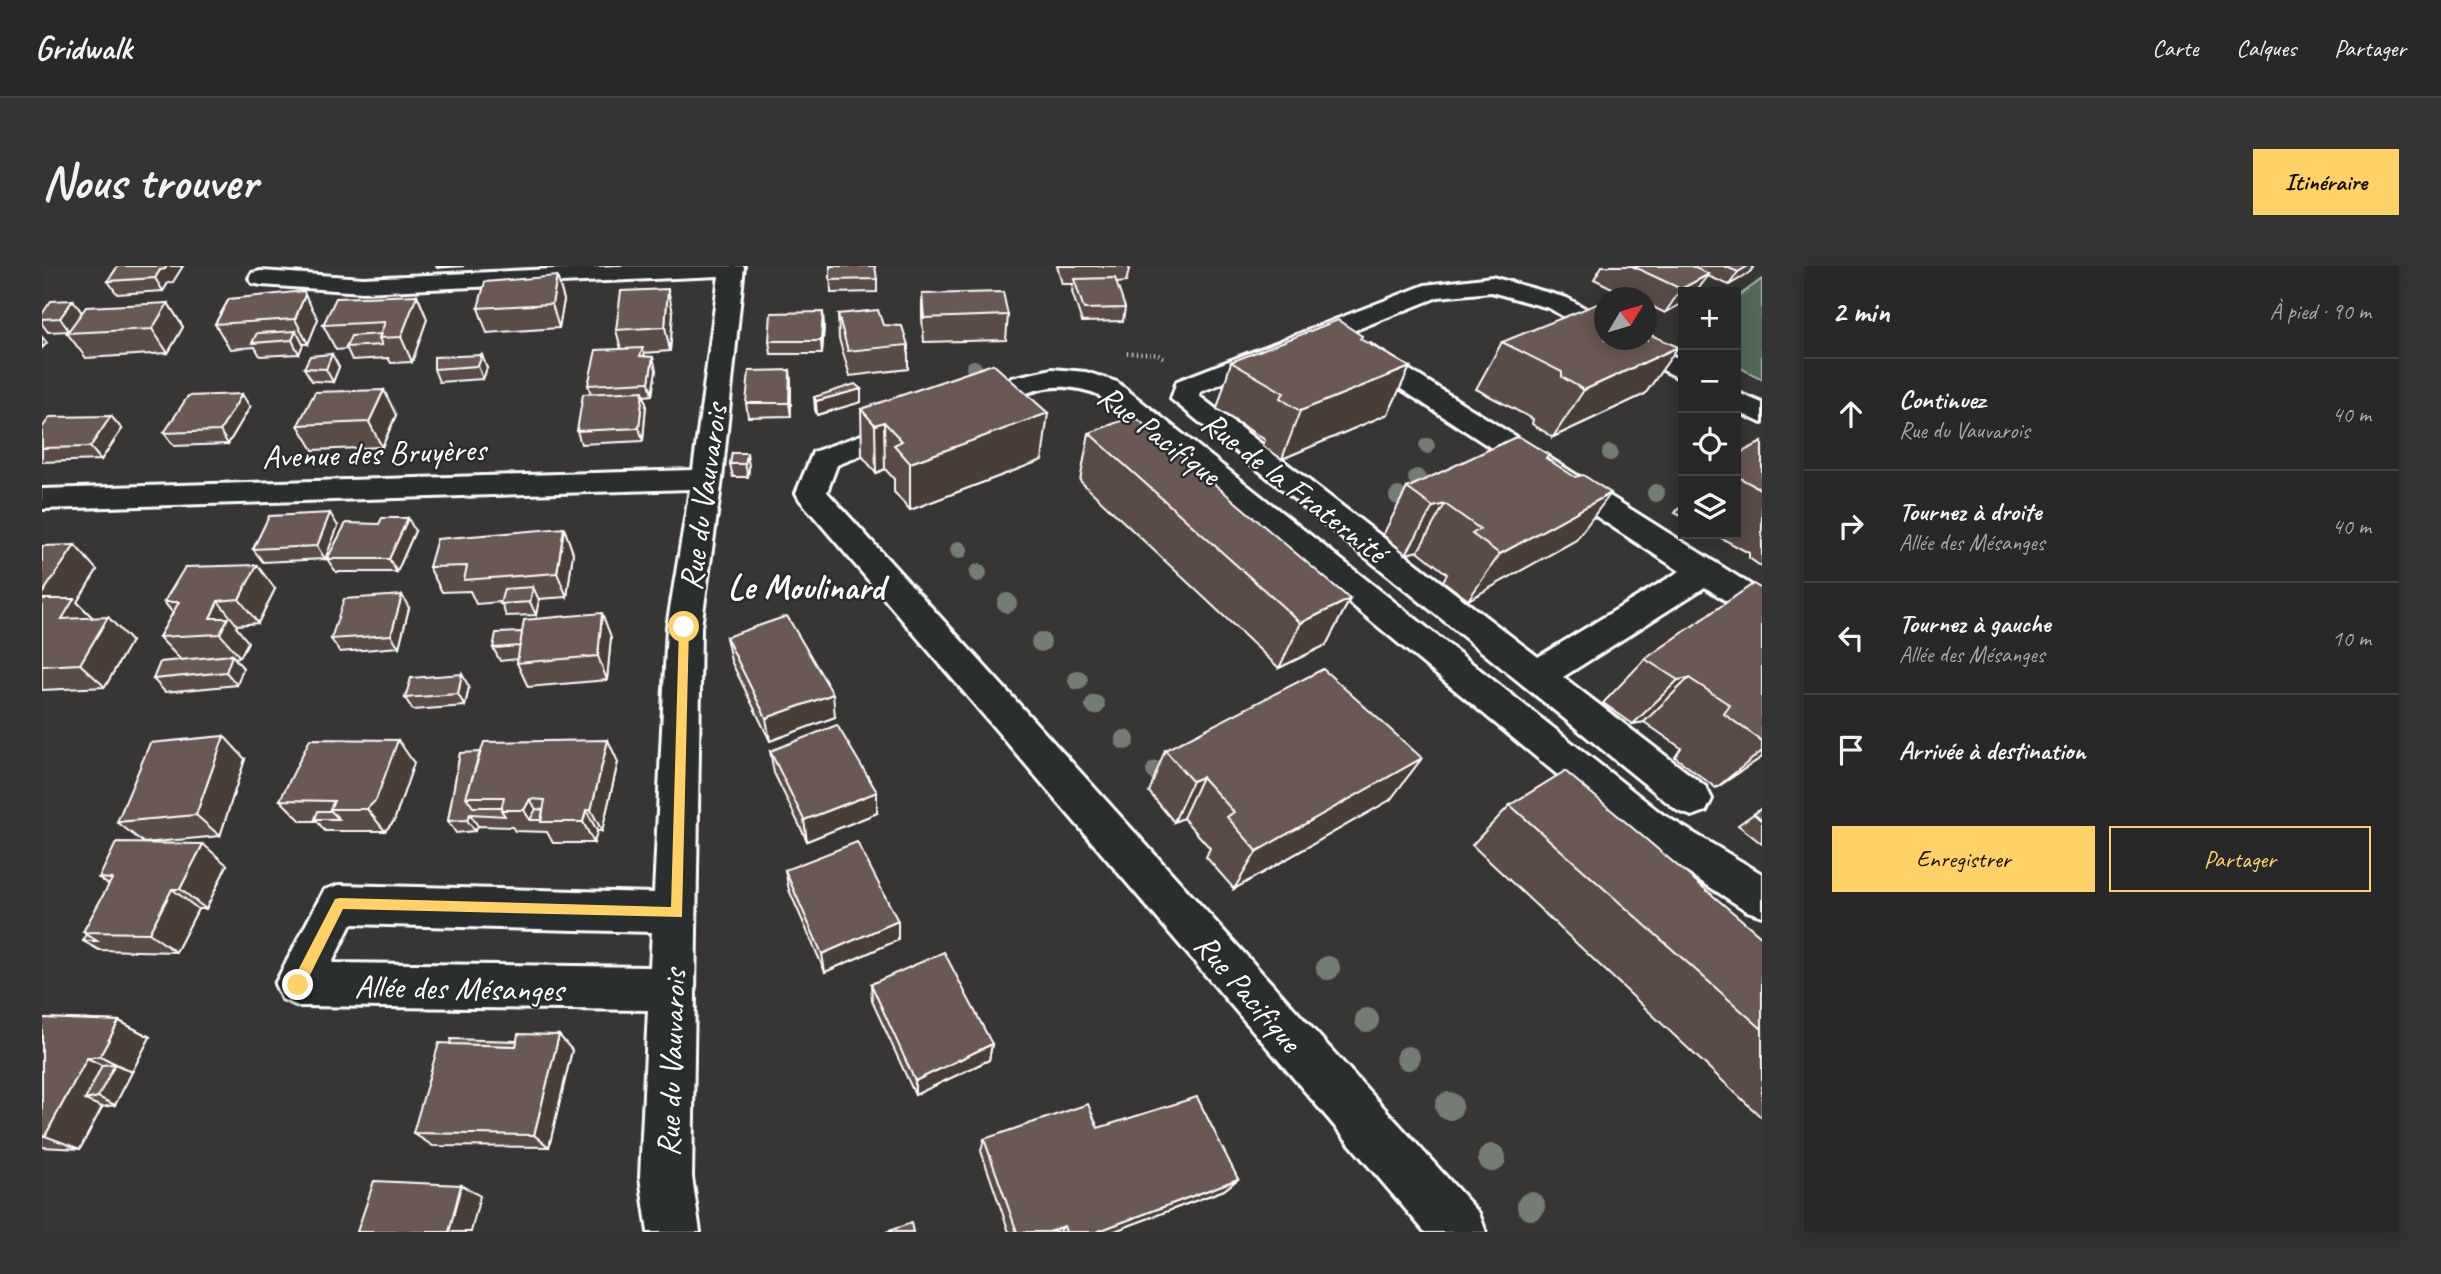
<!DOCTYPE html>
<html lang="fr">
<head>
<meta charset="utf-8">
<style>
  body { margin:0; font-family:Caveat,sans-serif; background:#353434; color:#f1f3f6 }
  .controls { position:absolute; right:21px; top:21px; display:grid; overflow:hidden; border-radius:0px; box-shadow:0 4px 18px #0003 }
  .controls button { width:63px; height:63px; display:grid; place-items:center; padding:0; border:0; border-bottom:2px solid #454445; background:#292828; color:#f1f3f6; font:35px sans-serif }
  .compass { position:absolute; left:1552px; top:21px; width:63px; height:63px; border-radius:50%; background:#292828; box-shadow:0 4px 18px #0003; rotate:52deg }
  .stop { position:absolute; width:21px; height:21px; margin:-16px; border:5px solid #ffd166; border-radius:50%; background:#fff }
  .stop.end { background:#ffd166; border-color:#fff; box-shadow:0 2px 7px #0008 }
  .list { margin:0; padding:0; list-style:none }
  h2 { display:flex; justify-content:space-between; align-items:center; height:91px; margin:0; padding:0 28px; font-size:30px }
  h2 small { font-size:23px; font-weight:400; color:#a5a6a8 }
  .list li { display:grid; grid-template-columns:46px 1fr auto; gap:21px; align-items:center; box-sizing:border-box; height:112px; padding:0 28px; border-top:2px solid #454445 }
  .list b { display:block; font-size:26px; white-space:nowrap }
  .list p { margin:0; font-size:23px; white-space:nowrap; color:#a5a6a8 }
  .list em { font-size:23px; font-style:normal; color:#a5a6a8 }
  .actions { display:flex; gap:14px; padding:21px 28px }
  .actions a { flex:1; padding:16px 0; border:2px solid #ffd166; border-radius:0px; text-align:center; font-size:24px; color:#ffd166 }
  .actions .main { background:#ffd166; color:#111 }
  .icon { flex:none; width:38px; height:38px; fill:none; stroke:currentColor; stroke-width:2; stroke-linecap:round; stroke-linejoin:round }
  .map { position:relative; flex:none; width:1720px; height:966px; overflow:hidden; border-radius:0px }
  header { display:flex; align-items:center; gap:42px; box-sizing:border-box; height:98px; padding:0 35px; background:#292828; border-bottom:2px solid #454445 }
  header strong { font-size:33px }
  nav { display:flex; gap:38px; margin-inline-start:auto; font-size:24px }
  .intro { display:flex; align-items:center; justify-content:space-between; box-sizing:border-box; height:168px; padding:0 42px }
  h1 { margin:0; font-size:49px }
  .button { padding:18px 32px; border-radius:0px; background:#ffd166; color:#111; font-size:24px; font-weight:700 }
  main { display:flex; gap:42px; padding:0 42px }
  aside { flex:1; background:#292828; border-radius:0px; box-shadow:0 4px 18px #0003 }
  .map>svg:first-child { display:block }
  .green { fill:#526b58; stroke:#a8b5ac; stroke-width:2 }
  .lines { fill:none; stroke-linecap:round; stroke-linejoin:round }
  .minor-casing { stroke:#fff; stroke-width:6 }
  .path { stroke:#fff; stroke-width:3.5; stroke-dasharray:1 3.5; stroke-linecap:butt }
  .minor { fill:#2a2d2e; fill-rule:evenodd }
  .tree { fill:#757c76 }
  .wall { fill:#5a4c47; stroke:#fff; stroke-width:2 }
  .shaded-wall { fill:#4a3e39; stroke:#fff; stroke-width:2 }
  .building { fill:#695852; stroke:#fff; stroke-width:2 }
  .route { fill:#ffd166 }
  .labels { text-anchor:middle; stroke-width:5; stroke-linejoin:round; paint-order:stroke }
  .street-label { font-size:33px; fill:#fff; stroke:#2a2d2e }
  .neighbourhood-label { font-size:35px; font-weight:bold; fill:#fff; stroke:#2a2d2e }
</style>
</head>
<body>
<header>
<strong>Gridwalk</strong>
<nav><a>Carte</a><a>Calques</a><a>Partager</a></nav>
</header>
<div class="intro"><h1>Nous trouver</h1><a class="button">Itinéraire</a></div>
<main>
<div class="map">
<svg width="1720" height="966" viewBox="0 0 1720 966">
  <rect width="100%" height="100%" fill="#373635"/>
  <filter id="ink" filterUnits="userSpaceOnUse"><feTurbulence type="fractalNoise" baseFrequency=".0143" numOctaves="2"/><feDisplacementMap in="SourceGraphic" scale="14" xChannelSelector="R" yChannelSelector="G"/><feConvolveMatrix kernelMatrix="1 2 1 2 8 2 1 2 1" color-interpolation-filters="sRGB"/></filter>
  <g filter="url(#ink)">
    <!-- green -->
    <polygon class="green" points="1720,13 1720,113 1694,100 1694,32"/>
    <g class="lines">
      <!-- minor casing -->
      <g class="minor-casing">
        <g id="minor">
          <path d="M574,0H702L680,213L659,361L650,911L658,966H606L598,911L606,744L256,740L240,733L233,718L282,624L297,619L612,627L625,361L648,223L0,243V223L651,204L677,10L321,26L219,19L210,17L207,12L210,7L219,5L321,12ZM309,658L610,666L608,701L290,697Z"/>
          <polygon points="1450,11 1525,32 1562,53 1562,71 1553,69 1507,42 1449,26 1396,31 1158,126 1157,130 1496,391 1638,305 1310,91 1306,85 1310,79 1328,79 1720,326 1720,354 1708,351 1663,321 1521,411 1664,521 1670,533 1664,545 1650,550 1636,545 1129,133 1135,115 1383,19"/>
          <polygon points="1569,74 1601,74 1641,95 1641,114 1573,80"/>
          <path d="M1010,103L1044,106L1075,116L1620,548L1720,608V650L1705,645L1592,572L1055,128C1000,108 977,135 926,148L916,145L912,139L916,133L969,112Z"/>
          <polygon points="1694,126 1720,137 1720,157 1694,145"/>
          <polygon points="870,151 880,154 885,160 880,166 795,199 785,226 1437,947 1444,966 1383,966 758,234 754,227 771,186"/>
        </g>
      </g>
      <!-- path -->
      <polyline class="path" points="1085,87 1115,88 1121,92"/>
      <!-- minor -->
      <use href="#minor" class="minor"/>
    </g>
    <!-- trees -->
    <g class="tree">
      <circle cx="932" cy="102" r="8"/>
      <circle cx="1385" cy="180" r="8"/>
      <circle cx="1568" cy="187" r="8"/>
      <circle cx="1375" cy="212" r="9"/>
      <circle cx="1614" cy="227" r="9"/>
      <circle cx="1356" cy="230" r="9"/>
      <circle cx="917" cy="284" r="9"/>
      <circle cx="936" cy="307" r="9"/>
      <circle cx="965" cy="337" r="10"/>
      <circle cx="999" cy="376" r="10"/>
      <circle cx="1036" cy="414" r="10"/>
      <circle cx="1053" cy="439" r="10"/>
      <circle cx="1083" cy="474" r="10"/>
      <circle cx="1114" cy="505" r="10"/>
      <circle cx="1286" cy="702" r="12"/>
      <circle cx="1325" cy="754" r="12"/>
      <circle cx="1366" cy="792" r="12"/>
      <circle cx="1407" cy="840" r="14"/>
      <circle cx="1450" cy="892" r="14"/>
      <circle cx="1489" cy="940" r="14"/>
    </g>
    <!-- wall -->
    <g class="wall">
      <polygon points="76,0 131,16 126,17 121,25 75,28 66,15"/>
      <polygon points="394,0 422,0 395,2"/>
      <polygon points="788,0 835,13 835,26 789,27"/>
      <polygon points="1015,0 1088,0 1084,16 1074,17 1083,42 1081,55 1040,56 1030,26 1031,18 1020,18"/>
      <polygon points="1560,0 1712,0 1707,7 1687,19 1666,10 1654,26 1641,26 1623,47 1605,38 1605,32 1590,32 1552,13"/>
      <polygon points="515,10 522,34 517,62 445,67 436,42"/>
      <polygon points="880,28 966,49 964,74 882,76 880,52"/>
      <polygon points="375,29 385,53 370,96 349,97 346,92 310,94 305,83 294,84 281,59"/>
      <polygon points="187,33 276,53 266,78 261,78 257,88 218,90 213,81 188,83 173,58"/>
      <polygon points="31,34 40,47 126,37 141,61 126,87 44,92 25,67 27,65 6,66 0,58 0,48"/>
      <polygon points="631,47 628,85 602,87 603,91 614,104 610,129 602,130 604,138 601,175 539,178 535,165 549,128 546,119 579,83 574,64"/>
      <polygon points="796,48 841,59 866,79 866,103 808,110 797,73"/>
      <polygon points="782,59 780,88 729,88 727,75"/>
      <polygon points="1319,74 1368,101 1346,148 1240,193 1221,180 1223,174 1175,143 1189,96"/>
      <polygon points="1563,74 1636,81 1603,128 1511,171 1490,158 1491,153 1434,123 1460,76"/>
      <polygon points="392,91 445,102 441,113 397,116 392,103"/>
      <polygon points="297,101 291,116 270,115 262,102"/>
      <polygon points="748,104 749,117 749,150 706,151 704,137"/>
      <polygon points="819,123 819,136 775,149 773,144 772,131"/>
      <polygon points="208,141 186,178 132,180 122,167"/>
      <polygon points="819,143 1000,194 868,244 852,226 852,213 843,203 834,207 820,190"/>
      <polygon points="354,149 340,181 271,184 256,159"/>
      <polygon points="0,162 80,163 59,194 0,196"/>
      <polygon points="1047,167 1308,333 1284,379 1237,402 1038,215"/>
      <polygon points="1720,176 1720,301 1707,292 1707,287 1672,268 1694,268 1694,189"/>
      <polygon points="690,187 707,200 706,211 691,211 688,198"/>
      <polygon points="1504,192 1534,274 1426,334 1401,315 1405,308 1376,285 1364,288 1341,269 1365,222"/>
      <polygon points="1641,237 1641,251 1633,247"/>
      <polygon points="296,260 283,293 221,296 211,283"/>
      <polygon points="522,262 531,287 525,331 496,333 494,349 464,350 459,336 434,338 428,325 400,326 387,301"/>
      <polygon points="373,265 355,306 294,306 285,293"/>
      <polygon points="0,280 55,304 35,336 51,352 89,375 63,421 0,424"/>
      <polygon points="233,323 216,357 195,359 194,361 206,376 198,391 192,392 201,402 195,419 123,426 111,413 139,394 117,371 131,347 122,336"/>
      <polygon points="1720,323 1720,491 1674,522 1633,491 1639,482 1602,456 1591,458 1561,437 1603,393"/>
      <polygon points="367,342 357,381 298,386 289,373"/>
      <polygon points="569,371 565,414 486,421 475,397 475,393 458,395 451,382"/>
      <polygon points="684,371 793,451 728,475 689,395"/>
      <polygon points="427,421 423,440 371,444 363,432"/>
      <polygon points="1123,484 1380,492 1348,534 1192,623 1164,591 1168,582 1141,552 1132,556 1107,526"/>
      <polygon points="728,485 835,547 765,575 732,507"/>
      <polygon points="418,487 576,496 560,565 555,565 552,577 511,577 505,566 473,565 470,561 436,560 433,565 414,567 406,555"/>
      <polygon points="203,493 178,570 102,577 75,556"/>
      <polygon points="372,497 352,555 343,565 283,565 275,555 259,555 238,534"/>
      <polygon points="1468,539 1720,671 1720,852 1430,579"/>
      <polygon points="1720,542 1720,578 1696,559"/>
      <polygon points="185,599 164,643 156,643 134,686 57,684 41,675 44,668 41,666 67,619 57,612"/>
      <polygon points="743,604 856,655 856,674 783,706 747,624"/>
      <polygon points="829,718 950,778 947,794 873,829 830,735"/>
      <polygon points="0,752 77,755 108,771 73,839 60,841 38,883 0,881"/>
      <polygon points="475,775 530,784 507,881 391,880 371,867 408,778"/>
      <polygon points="1056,862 1196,913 1182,924 1070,966 967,966 939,885 942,873"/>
    </g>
    <!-- shaded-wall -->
    <g class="shaded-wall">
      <polygon points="125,0 141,0 131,16 126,17 121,25 113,12 118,4"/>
      <polygon points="1706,0 1712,0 1707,7 1687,19 1696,6"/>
      <polygon points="1667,8 1654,26 1641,26 1641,37 1623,47 1639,23"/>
      <polygon points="515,10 522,34 517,62 510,38"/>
      <polygon points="626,23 631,47 628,85 623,61"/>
      <polygon points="263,29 276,53 266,78 253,53"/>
      <polygon points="375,29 385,53 370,96 359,71"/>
      <polygon points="31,34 40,47 27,65 18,52"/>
      <polygon points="126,37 141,61 126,87 110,63"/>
      <polygon points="781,46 782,59 780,88 779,75"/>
      <polygon points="254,65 261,78 257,88 250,74"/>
      <polygon points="0,71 5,77 0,82"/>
      <polygon points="1636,81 1603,128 1511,171 1542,124"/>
      <polygon points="290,88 297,101 291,116 284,103"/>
      <polygon points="440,89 445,102 441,113 436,100"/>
      <polygon points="611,91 614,104 610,129 607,116"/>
      <polygon points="1368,101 1346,148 1240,193 1258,145"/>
      <polygon points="748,104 749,117 749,150 747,137"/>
      <polygon points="819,123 819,136 775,149 774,135"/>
      <polygon points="342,124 354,149 340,181 327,156"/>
      <polygon points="601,125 604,138 601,175 597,162"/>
      <polygon points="200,128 208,141 186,178 178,165"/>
      <polygon points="1006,147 1000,194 868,244 868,197"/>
      <polygon points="69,150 80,163 59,194 48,181"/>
      <polygon points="842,156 843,203 834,207 833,159"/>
      <polygon points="705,187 707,200 706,211 703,198"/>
      <polygon points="1569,227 1534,274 1426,334 1458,288"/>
      <polygon points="1403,238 1376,285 1364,288 1391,241"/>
      <polygon points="288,247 296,260 283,293 275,280"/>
      <polygon points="366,252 373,265 355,306 347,293"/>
      <polygon points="522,262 531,287 525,331 515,307"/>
      <polygon points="33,279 55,304 35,336 56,357 44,377 0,337 0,328"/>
      <polygon points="215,299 233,323 216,357 197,333"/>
      <polygon points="491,321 497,334 494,349 488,336"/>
      <polygon points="360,329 367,342 357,381 349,369"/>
      <polygon points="1308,333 1284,379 1237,402 1259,357"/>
      <polygon points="176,335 195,359 194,361 206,376 198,391 178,368 168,352"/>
      <polygon points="560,347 569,371 565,414 556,390"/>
      <polygon points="66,351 89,375 63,421 38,398"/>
      <polygon points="190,389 201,402 195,419 184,406"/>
      <polygon points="420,408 427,421 423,440 416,428"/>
      <polygon points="1647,412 1602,456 1591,458 1636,414"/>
      <polygon points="791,428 793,451 728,475 724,452"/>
      <polygon points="182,470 203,493 178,570 154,549"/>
      <polygon points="356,474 372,497 352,555 343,565 325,543"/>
      <polygon points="566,474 576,496 560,565 549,544"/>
      <polygon points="1720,485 1720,491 1674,522"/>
      <polygon points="1380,492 1348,534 1192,623 1215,585"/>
      <polygon points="1160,511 1141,552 1132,556 1150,515"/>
      <polygon points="835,526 835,547 765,575 762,554"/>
      <polygon points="488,533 500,554 488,554 482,544"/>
      <polygon points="544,544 555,565 552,577 541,556"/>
      <polygon points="428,548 436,560 433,565 425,554"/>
      <polygon points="161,578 185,599 164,643 138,623"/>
      <polygon points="130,623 156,643 134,686 107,667"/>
      <polygon points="856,655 856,674 783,706 780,688"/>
      <polygon points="77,755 108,771 90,806 58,790"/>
      <polygon points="517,769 530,784 507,881 492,869"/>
      <polygon points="950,778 947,794 873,829 873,815"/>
      <polygon points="45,792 70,804 73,798 90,806 73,839 56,831 43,834 60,841 38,883 3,870"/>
      <polygon points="1196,913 1182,924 1070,966 1054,966"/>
      <polygon points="419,919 438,930 429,966 407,966"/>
      <polygon points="1022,960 1017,966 1007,966"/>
    </g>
    <!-- building -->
    <g class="building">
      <polygon points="76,0 125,0 123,3 118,4 113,12 66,15"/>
      <polygon points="788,0 833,0 835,13 788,14"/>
      <polygon points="1590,0 1649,0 1667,8 1639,23"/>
      <polygon points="1682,0 1706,0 1696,6"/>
      <polygon points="515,10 510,38 436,42 443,16"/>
      <polygon points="1073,12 1083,42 1042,43 1032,13"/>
      <polygon points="626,23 623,61 574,64 579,25"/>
      <polygon points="262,25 263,29 253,53 173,58 187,33"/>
      <polygon points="961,26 966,49 882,52 880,28"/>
      <polygon points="375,29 359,71 337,72 343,56 281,59 294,32"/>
      <polygon points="31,34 18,52 0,53 0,48 9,35"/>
      <polygon points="126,37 110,63 25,67 44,41"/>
      <polygon points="1555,38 1563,43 1563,74 1605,74 1605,67 1636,81 1542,124 1520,111 1520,106 1460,76"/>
      <polygon points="836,44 841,59 860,60 866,79 806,85 796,48"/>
      <polygon points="781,46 779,75 727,75 729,47"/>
      <polygon points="1296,54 1320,70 1318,73 1368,101 1258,145 1238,132 1242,127 1189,96"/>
      <polygon points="254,65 250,74 210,77 215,67"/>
      <polygon points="339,68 337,72 340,79 304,81 309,70"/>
      <polygon points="601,82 598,90 611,91 607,116 546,119 554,84"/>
      <polygon points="290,88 284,103 262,102 268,90"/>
      <polygon points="440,89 436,100 392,103 392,91"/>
      <polygon points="951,98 1006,147 868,197 852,179 860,175 842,156 833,159 819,143"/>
      <polygon points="748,104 747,137 704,137 707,105"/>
      <polygon points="813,118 819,123 774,135 772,131"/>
      <polygon points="342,124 327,156 256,159 273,126"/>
      <polygon points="601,125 597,162 535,165 541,128"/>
      <polygon points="200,128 178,165 122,167 146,130"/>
      <polygon points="69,150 48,181 0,182 0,162 8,151"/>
      <polygon points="1092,150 1308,333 1259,357 1047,167"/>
      <polygon points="1476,170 1507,189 1504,192 1533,211 1541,209 1569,227 1458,288 1430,268 1438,263 1403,238 1391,241 1365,222"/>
      <polygon points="1720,176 1720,224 1694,210 1694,189"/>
      <polygon points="690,187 705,187 703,198 688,198"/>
      <polygon points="288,247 275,280 211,283 227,250"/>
      <polygon points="340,252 366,252 347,293 285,293 304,257 337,258"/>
      <polygon points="522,262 515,307 422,314 425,300 387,301 395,273"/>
      <polygon points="33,279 0,328 0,280"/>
      <polygon points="215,299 197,333 176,335 168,352 186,352 178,368 117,371 137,336 122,336 143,301"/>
      <polygon points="1711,318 1720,323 1720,475 1682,448 1688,439 1647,412 1636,414 1603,393"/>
      <polygon points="491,321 488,336 458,338 462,323"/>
      <polygon points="360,329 349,369 289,373 302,333"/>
      <polygon points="0,333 32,333 20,353 66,351 38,398 0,400"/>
      <polygon points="560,347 556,390 475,397 482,354"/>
      <polygon points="745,350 791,428 724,452 684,371"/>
      <polygon points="480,366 478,380 451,382 454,367"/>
      <polygon points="190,389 184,406 111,413 118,396"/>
      <polygon points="1281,403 1380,492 1215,585 1185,551 1192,546 1160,511 1150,515 1123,484"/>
      <polygon points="420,408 416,428 363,432 369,412"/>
      <polygon points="795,459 835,526 762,554 728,485"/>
      <polygon points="182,470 154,549 75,556 108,477"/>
      <polygon points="268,473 356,474 334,534 325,543 288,543 292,535 238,534"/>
      <polygon points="566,474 549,544 544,544 541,556 499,556 503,534 488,533 482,544 459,544 462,531 424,531 442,476"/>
      <polygon points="438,486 424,531 431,541 460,541 459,544 463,550 428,548 425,554 406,555 418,487"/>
      <polygon points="1523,505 1720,671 1720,763 1468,539"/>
      <polygon points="1720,542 1720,555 1712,548"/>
      <polygon points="494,543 501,544 499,554 488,554"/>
      <polygon points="276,545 289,545 297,553 273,553"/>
      <polygon points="815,576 856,655 780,688 743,604"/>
      <polygon points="74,577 161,578 138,623 130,623 107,667 41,666 70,613 57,612"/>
      <polygon points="44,668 55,675 41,675"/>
      <polygon points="902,686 950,778 873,815 829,718"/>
      <polygon points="0,752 77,755 58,790 45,792 3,870 0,870"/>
      <polygon points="476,768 517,769 492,869 371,867 397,777 474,780"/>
      <polygon points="409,773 475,775 474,780 408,778"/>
      <polygon points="73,798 56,831 43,834 60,799"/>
      <polygon points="1155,831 1196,913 1054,966 1024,966 1022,960 1007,966 975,966 942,873 1046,838 1056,862"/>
      <polygon points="332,915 419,919 407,966 315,966"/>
      <polygon points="869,957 871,966 844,966"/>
    </g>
  </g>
  <!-- route -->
  <polygon class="route" points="642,357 647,361 640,651 301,643 261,723 251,723 251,714 293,633 298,632 629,641 637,361"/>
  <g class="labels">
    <!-- street labels -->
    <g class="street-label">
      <text transform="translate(1118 168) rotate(37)" y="12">Rue Pacifique</text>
      <text transform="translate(332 186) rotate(-2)" y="12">Avenue des Bruyères</text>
      <text transform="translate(1253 220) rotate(38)" y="12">Rue de la Fraternité</text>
      <text transform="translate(660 231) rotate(-82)" y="12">Rue du Vauvarois</text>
      <text transform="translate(417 721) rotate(1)" y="12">Allée des Mésanges</text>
      <text transform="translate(1207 726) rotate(49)" y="12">Rue Pacifique</text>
      <text transform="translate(628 797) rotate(-88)" y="12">Rue du Vauvarois</text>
    </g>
    <!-- neighbourhood labels -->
    <g class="neighbourhood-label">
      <text x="764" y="333">Le Moulinard</text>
    </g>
  </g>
</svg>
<div class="controls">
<button>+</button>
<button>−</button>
<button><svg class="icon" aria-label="locate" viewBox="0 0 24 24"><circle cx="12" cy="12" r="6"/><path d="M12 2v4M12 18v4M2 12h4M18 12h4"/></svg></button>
<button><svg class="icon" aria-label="layers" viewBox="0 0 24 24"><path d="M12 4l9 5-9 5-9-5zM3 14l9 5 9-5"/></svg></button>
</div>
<svg class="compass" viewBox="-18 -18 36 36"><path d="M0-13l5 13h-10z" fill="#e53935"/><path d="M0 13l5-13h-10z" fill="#a5a6a8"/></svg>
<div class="stop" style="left:642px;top:361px"></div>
<div class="stop end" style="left:256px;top:719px"></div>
</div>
<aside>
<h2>2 min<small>À pied · 90 m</small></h2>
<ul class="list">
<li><svg class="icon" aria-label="ahead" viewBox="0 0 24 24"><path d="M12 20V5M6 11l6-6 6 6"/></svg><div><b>Continuez</b><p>Rue du Vauvarois</p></div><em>40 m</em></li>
<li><svg class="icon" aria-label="right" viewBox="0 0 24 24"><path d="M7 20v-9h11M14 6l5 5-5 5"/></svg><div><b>Tournez à droite</b><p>Allée des Mésanges</p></div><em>40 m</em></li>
<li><svg class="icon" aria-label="left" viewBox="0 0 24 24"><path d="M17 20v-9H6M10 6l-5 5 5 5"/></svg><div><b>Tournez à gauche</b><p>Allée des Mésanges</p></div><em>10 m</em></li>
<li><svg class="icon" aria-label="arrive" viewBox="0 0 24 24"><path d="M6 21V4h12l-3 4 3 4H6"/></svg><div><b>Arrivée à destination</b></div></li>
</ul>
<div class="actions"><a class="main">Enregistrer</a><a>Partager</a></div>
</aside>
</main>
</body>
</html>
